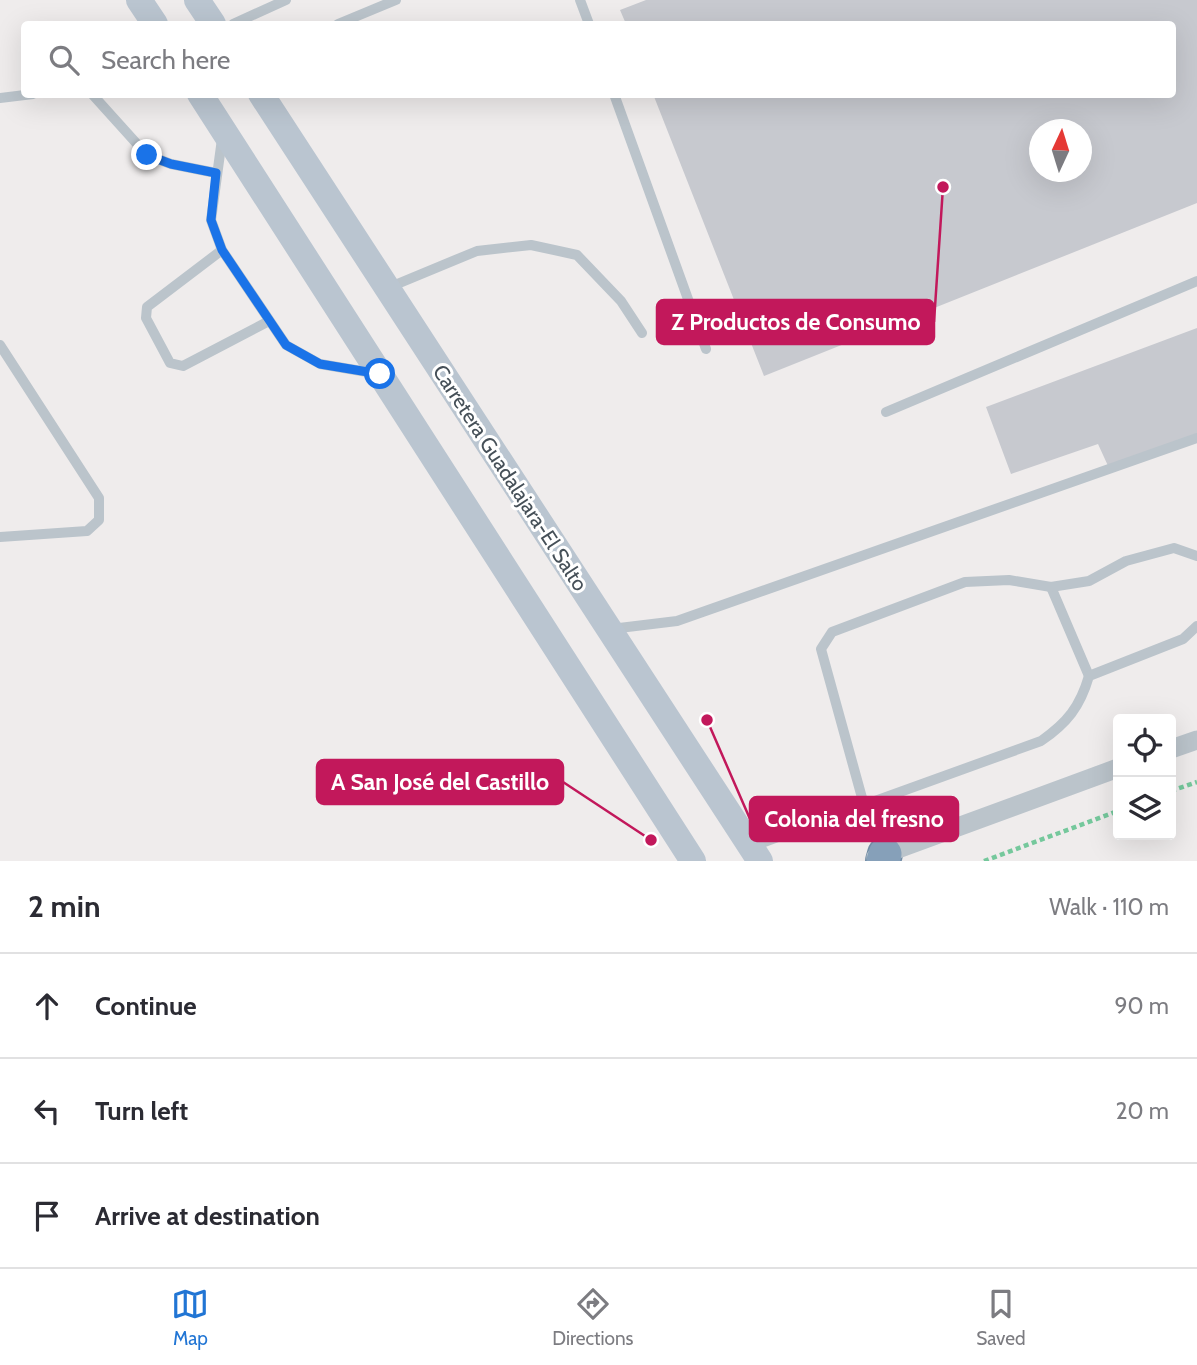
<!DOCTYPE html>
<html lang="en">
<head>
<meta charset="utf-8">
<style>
  body { margin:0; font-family:Cabin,sans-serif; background:#f2f2f3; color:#2b2b33 }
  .controls { position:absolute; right:21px; bottom:21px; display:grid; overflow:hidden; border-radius:7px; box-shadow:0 7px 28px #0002 }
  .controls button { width:63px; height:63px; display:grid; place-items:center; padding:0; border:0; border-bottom:2px solid #e1e1e2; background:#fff; color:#2b2b33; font:35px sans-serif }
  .compass { position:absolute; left:1029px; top:119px; width:63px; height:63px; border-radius:50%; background:#fff; box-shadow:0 7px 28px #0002; rotate:4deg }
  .stop { position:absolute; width:21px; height:21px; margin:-16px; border:5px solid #1a73e8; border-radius:50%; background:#fff }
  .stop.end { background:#1a73e8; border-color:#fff; box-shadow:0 2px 7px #0008 }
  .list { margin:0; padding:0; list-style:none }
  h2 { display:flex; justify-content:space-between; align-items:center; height:91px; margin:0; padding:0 28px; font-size:30px }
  h2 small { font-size:23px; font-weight:400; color:#7c7c81 }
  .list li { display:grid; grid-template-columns:46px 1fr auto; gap:21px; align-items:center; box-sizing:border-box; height:105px; padding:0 28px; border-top:2px solid #e1e1e2 }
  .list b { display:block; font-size:26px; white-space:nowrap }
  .list em { font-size:23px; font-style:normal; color:#7c7c81 }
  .icon { flex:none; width:38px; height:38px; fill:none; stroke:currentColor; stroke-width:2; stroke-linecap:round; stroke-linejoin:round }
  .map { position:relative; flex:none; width:1197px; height:861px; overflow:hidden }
  .search { position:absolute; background:#fff; box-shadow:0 7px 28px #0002; left:21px; right:21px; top:21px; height:77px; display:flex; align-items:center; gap:18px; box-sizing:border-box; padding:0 24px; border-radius:7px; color:#7c7c81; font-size:26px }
  .sheet { height:406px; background:#fff }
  nav { display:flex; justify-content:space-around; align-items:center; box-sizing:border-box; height:98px; border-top:2px solid #e1e1e2; background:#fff; font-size:19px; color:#7c7c81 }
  nav a { display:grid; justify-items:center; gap:4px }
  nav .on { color:#2175d4 }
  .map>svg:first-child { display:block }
  .building { fill:#c7c9cf; fill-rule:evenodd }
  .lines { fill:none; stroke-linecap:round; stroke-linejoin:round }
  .motorway-casing { stroke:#718ca5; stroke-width:36 }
  .path { stroke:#75c89c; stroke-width:4.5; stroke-dasharray:5 3.5; stroke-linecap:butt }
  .service { stroke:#bbc4cb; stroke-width:10 }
  .minor { stroke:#bbc4cb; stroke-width:19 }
  .secondary { stroke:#bac5d0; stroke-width:26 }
  .motorway { stroke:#86a0b9; stroke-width:33 }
  .route { stroke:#1a73e8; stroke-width:9 }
  .labels { text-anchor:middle; stroke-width:6; stroke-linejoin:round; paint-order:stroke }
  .street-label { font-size:21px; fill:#465058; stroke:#fff }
  .leader { fill:none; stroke:#c2185b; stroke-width:2.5 }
  .callout-dot { fill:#c2185b; stroke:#fff; stroke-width:2.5 }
  .callout { fill:#c2185b; stroke:#c2185b; stroke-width:2.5 }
  .callout-label { font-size:23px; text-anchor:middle; font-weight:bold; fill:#fff }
</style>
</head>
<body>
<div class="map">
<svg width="1197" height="861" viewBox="0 0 1197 861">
  <rect width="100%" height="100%" fill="#efecec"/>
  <!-- building -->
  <g class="building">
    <path d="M646,0H1197V203L764,376L653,94H1172V24H626L620,10ZM1040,130H1082V172H1040Z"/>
    <polygon points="1197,328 1197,436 1109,468 1098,444 1011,474 986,407"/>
  </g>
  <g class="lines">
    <!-- motorway casing -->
    <g class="motorway-casing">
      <polyline id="motorway" points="883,861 885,854"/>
    </g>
    <!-- path -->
    <g class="path">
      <polyline points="1171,791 1197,782"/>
      <polyline points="984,861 1118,811"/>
    </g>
    <!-- service -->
    <g class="service">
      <polyline points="580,0 589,24"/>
      <polyline points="233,24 286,0"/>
      <polyline points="338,24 396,0"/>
      <polyline points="92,94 147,155 171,164 216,173"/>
      <polyline points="614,94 706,349"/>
      <polyline points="0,98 33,94"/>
      <polyline points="222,139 211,220 222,250 286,345 320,364 373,373"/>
      <polyline points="222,250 147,307 146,318 170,363 183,366 269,321"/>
      <polyline points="390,287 477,251 531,245 577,255 621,301 642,333"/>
      <polyline points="0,345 99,498 99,520 87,531 0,537"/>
      <polyline points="886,412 1197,281"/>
      <polyline points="1051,587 1089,676"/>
      <polyline points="611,629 677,621 1197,438"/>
      <path d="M864,805L1041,741C1067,723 1080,707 1089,676L1183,639L1197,626"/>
      <polyline points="751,847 864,805 821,649 832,632 965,582 1009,580 1051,587 1089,581 1126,561 1174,548 1197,556"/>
    </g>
    <!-- minor -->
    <g class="minor">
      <polyline points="1171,749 1197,740"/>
      <polyline points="876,857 1118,768"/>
    </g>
    <!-- secondary -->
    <g class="secondary">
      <polyline points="139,0 155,24"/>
      <polyline points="197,0 213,24"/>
      <polyline points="200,94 693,861"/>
      <polyline points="261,94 760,861"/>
    </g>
    <!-- motorway -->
    <use href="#motorway" class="motorway"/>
  </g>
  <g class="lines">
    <!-- route -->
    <polyline class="route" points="147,155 171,164 216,173 211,220 222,250 286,345 320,364 380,374"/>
  </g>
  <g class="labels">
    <!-- street labels -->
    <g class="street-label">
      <text transform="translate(510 478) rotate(57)" y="7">Carretera Guadalajara-El Salto</text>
    </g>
  </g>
  <!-- callouts -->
  <path class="leader" d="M943 187L934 322M651 840L563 782M707 720L750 819"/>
  <g class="callout-dot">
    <circle cx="943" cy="187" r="7"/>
    <circle cx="651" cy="840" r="7"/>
    <circle cx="707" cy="720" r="7"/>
  </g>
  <g class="callout">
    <rect x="657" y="300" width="277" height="44" rx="7"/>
    <rect x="317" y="760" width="246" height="44" rx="7"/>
    <rect x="750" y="797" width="208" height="44" rx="7"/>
  </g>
  <g class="callout-label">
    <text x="796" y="330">Z Productos de Consumo</text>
    <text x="440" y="790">A San José del Castillo</text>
    <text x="854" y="827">Colonia del fresno</text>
  </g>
</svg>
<div class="controls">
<button><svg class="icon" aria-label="locate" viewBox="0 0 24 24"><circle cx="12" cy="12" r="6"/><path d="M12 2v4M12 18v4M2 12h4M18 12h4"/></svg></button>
<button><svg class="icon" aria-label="layers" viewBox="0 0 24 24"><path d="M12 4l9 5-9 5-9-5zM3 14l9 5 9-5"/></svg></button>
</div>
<svg class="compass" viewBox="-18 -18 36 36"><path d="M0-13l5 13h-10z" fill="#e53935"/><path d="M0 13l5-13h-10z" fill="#7c7c81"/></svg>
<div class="stop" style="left:380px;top:374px"></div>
<div class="stop end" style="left:147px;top:155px"></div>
<div class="search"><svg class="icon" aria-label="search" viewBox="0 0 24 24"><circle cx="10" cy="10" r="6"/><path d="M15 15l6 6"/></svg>Search here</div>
</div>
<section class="sheet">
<h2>2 min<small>Walk · 110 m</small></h2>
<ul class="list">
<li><svg class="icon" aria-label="ahead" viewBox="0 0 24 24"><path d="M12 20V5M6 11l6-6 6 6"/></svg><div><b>Continue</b></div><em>90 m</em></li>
<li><svg class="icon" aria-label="left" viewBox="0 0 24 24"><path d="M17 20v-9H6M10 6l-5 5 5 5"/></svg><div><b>Turn left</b></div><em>20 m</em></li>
<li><svg class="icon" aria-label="arrive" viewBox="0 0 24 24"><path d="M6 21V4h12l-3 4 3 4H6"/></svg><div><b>Arrive at destination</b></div></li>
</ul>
</section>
<nav>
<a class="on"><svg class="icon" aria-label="map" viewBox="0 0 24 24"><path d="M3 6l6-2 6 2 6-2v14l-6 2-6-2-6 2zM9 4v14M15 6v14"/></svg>Map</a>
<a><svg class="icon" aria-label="directions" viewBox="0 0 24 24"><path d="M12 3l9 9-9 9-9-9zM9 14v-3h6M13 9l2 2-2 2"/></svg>Directions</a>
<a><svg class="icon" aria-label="saved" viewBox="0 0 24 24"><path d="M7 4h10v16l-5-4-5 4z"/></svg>Saved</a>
</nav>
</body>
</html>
